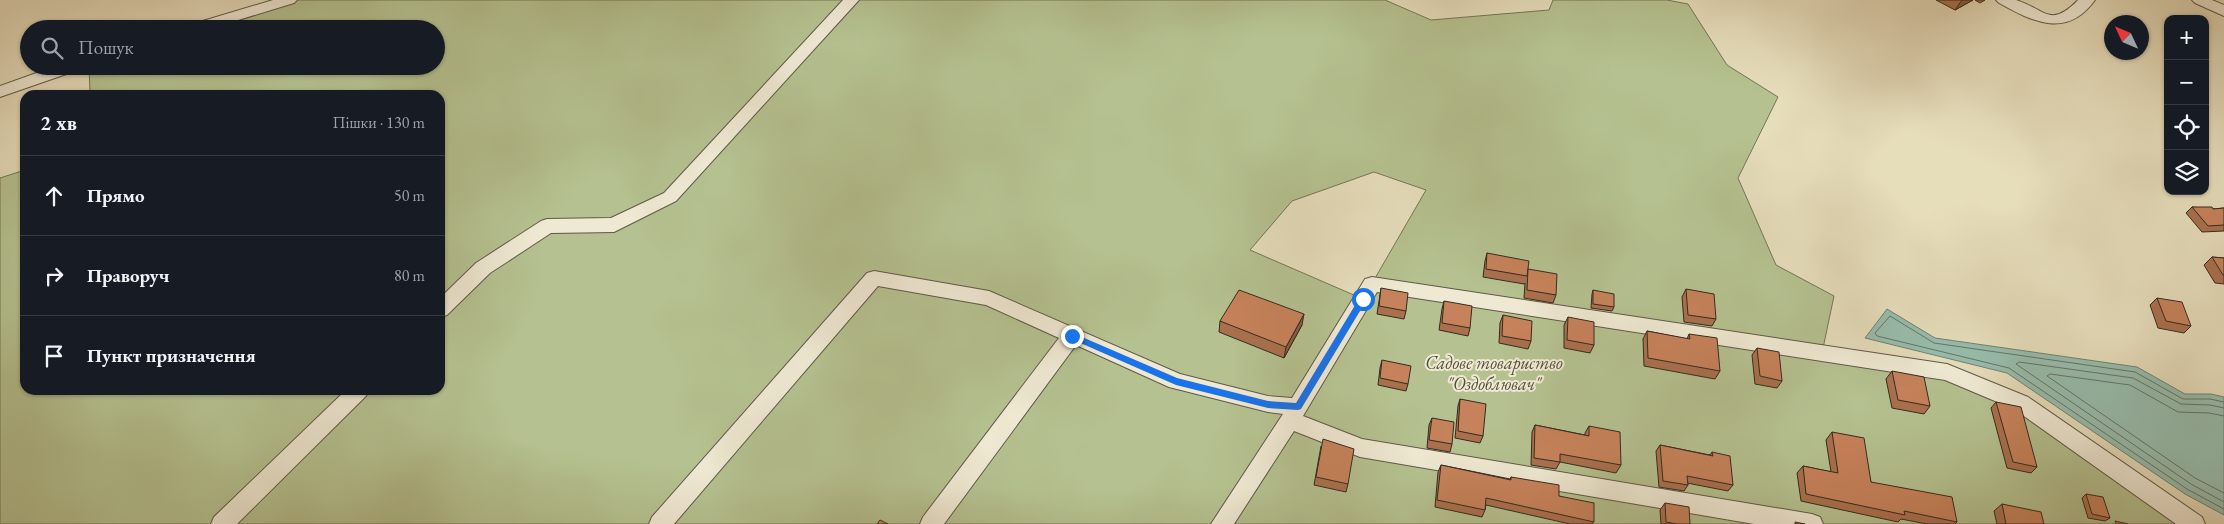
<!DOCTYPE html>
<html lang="uk">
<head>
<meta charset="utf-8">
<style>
  body { margin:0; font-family:"EB Garamond",serif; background:#242831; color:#f1f3f6 }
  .controls { position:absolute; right:15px; top:15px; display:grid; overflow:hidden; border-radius:10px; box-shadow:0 1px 4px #0004 }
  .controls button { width:45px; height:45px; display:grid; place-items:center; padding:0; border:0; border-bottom:1px solid #363941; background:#171b24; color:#f1f3f6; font:25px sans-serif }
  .compass { position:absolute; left:2104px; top:15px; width:45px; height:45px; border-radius:50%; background:#171b24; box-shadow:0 1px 4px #0004; rotate:314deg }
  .stop { position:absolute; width:15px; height:15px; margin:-11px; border:4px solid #1a73e8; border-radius:50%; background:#fff }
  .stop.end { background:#1a73e8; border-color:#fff; box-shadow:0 1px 5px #0008 }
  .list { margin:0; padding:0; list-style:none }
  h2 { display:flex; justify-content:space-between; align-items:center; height:65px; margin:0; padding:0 20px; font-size:21px }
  h2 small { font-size:16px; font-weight:400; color:#9ea1a6 }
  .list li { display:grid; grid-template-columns:32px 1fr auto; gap:15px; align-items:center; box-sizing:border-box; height:80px; padding:0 20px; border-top:1px solid #363941 }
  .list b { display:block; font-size:19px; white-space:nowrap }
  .list em { font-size:16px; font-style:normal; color:#9ea1a6 }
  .icon { flex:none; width:28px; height:28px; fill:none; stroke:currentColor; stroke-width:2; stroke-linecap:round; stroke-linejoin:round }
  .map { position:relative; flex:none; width:2224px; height:524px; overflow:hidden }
  .search { position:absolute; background:#171b24; box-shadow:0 1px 4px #0004; left:20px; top:20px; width:425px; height:55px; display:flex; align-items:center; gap:12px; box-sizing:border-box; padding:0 18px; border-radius:28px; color:#9ea1a6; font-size:19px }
  .panel { position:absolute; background:#171b24; box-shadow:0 1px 4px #0004; left:20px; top:90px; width:425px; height:305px; border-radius:15px }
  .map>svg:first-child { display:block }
  .green { fill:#b5c190; stroke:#747658; fill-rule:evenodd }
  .water { fill:#97bcac; stroke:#6f8274 }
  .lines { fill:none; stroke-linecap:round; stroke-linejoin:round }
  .shore { stroke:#667466; stroke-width:1 }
  .minor-casing { stroke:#605848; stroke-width:2 }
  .minor { fill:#efe9d3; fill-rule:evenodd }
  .wall { fill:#aa704e; stroke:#342b21 }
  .shaded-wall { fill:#8b5b40; stroke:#342b21 }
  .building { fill:#c6825b; stroke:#342b21 }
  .route { fill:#1a73e8 }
  .labels { text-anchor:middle; stroke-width:4; stroke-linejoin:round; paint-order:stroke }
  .park-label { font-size:18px; font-style:italic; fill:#54503d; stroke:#efe9d3 }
</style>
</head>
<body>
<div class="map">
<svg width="2224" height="524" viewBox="0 0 2224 524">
  <rect width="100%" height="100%" fill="#e6ddbb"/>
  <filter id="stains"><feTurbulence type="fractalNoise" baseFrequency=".004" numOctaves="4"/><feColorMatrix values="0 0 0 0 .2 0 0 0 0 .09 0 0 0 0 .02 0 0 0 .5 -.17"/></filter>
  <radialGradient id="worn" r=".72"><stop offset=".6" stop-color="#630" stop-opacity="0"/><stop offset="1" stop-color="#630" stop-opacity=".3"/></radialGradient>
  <!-- green -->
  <path class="green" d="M289,0H1385L1431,20L1549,10L1553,0H1667L1688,4L1727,65L1778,97L1738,178L1776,265L1834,296L1822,353L1947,372L2020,403L2194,524H0V178L25,170V390H440V95H85L90,93L89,66H436V29H191ZM1374,172L1426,190L1363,299L1250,250L1292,201Z"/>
  <!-- water -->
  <polygon class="water" points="1887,309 1935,338 2137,367 2185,394 2211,394 2224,397 2224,515 2185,494 2007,373 1865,338"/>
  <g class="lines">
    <!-- shore -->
    <g class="shore">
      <polyline points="2224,402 2210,399 2183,399 2135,372 1934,343 1890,316 1875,333 1877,336 2009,368 2187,489 2224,509"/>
      <polyline points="2224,408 2210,405 2181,404 2133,378 2019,362 2016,364 2191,484 2224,502"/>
      <polyline points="2224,416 2209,413 2178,412 2130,385 2050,374 2047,376 2195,478 2224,493"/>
    </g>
    <!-- minor casing -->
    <g class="minor-casing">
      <g id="minor">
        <polygon points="273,0 297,0 294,3 209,29 183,29 186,26"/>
        <polygon points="843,0 859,0 676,201 614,232 551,233 490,273 447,315 440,317 440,298 476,263 541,221 547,219 611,218 664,193"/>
        <path d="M1996,0C2002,0 2010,0 2016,0C2045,9 2050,29 2078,0H2095C2067,39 2033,22 1999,3Z"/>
        <polygon points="2192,0 2212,0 2224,5 2224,16 2195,3"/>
        <polygon points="56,66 80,66 78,70 0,97 0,86"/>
        <polygon points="874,271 989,291 1180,374 1268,396 1292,398 1365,279 1372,277 1947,364 2028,397 2202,517 2205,524 2176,524 2014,409 1945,380 1377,292 1303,416 1362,439 1812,514 1820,517 1823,524 1754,524 1360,457 1294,431 1234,524 1211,524 1283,414 1268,412 1169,387 1076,345 944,524 920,524 923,517 1059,338 986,305 878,286 674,524 649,524 652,517 867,273"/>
        <polygon points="346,390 369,390 366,396 237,524 211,524 214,517"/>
      </g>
    </g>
    <!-- minor -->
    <use href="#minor" class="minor"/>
  </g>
  <!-- wall -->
  <g class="wall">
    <polygon points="1936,0 1973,0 1955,10"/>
    <polygon points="1975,0 1985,0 1980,3"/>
    <polygon points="2192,207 2213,209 2224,208 2224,231 2202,232 2186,213"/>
    <polygon points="1487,253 1528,269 1556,295 1553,303 1524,298 1525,283 1524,284 1483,277 1485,261"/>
    <polygon points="2212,257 2224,258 2224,284 2215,283 2204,265"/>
    <polygon points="1381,288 1406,311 1404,319 1377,314"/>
    <polygon points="1686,289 1716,319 1712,326 1684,322 1682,297"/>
    <polygon points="1593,290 1614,307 1612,311 1591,308 1592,294"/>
    <polygon points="2157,298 2191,326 2184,333 2158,328 2150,305"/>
    <polygon points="1444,301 1470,328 1468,336 1439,330 1442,309"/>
    <polygon points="1503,315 1531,341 1528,349 1499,343 1500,323"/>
    <polygon points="1568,317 1594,345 1590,353 1564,348 1564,325"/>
    <polygon points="1220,321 1302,325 1284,358 1219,332"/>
    <polygon points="1647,331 1687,339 1689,334 1720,371 1715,379 1644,366 1643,339"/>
    <polygon points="1757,348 1782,381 1777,388 1755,384 1752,355"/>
    <polygon points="1382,360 1408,384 1406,391 1378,385 1380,368"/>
    <polygon points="1892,371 1930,406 1924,414 1892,408 1886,379"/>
    <polygon points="1460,399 1483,436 1480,443 1455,438 1458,406"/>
    <polygon points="1996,402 2037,467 2031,473 2007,468 1991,408"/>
    <polygon points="1432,418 1452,444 1450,452 1427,448 1429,425"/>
    <polygon points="1535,425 1585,435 1585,433 1589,426 1621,465 1616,473 1560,462 1556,469 1531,465 1532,432"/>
    <polygon points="1832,432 1871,482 1957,522 1955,524 1927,524 1901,519 1898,522 1801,501 1797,473 1803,466 1831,472 1826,440"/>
    <polygon points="1660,445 1710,455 1712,452 1733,485 1728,491 1687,483 1688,485 1684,491 1659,487 1656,451"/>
    <polygon points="1321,446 1348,484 1346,492 1314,485"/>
    <polygon points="1441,465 1510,479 1511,477 1559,496 1594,522 1592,524 1570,524 1486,505 1485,510 1482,517 1435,507 1438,472"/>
    <polygon points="2086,494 2110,518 2105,521 2088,518 2082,498"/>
    <polygon points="1665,503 1690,524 1661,524 1660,510"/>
    <polygon points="2002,504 2044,524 1997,524 1994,511"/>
  </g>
  <!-- shaded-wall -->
  <g class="shaded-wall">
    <polygon points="1962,0 1973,0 1955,10"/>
    <polygon points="1304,314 1302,325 1284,358 1286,347"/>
  </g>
  <!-- building -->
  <g class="building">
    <polygon points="2192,207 2212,207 2213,209 2224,208 2224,225 2208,226"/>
    <polygon points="1487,253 1529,261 1527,276 1486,269"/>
    <polygon points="2212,257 2224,258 2224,275 2223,275"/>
    <polygon points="1528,269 1557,274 1556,295 1527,290"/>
    <polygon points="1381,288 1408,293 1406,311 1379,306"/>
    <polygon points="1686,289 1714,294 1716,319 1688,315"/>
    <polygon points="1239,290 1304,314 1286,347 1220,321"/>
    <polygon points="1593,290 1614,294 1614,307 1593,304"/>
    <polygon points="2157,298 2182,302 2191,326 2166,321"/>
    <polygon points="1444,301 1472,306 1470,328 1442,323"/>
    <polygon points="1503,315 1532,321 1531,341 1502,336"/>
    <polygon points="1568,317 1594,322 1594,345 1567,340"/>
    <polygon points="1647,331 1690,339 1689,334 1717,338 1720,371 1648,358"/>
    <polygon points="1757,348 1779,352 1782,381 1760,376"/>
    <polygon points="1382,360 1411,366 1408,384 1380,378"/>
    <polygon points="1892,371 1924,377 1930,406 1898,400"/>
    <polygon points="1460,399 1486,404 1483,436 1458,431"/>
    <polygon points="1996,402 2021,407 2037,467 2013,462"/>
    <polygon points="1432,418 1454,422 1452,444 1429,440"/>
    <polygon points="1535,425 1589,436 1589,426 1620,432 1621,465 1560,454 1560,462 1534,458"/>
    <polygon points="1832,432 1864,438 1871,482 1952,497 1957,522 1904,511 1905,515 1806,494 1803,466 1838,473"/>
    <polygon points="1323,439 1354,449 1348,484 1316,477"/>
    <polygon points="1660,445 1713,456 1712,452 1730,456 1733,485 1687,476 1688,485 1663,481"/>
    <polygon points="1441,465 1511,480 1511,477 1559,485 1559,496 1594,503 1594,522 1486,498 1485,510 1437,500"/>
    <polygon points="2086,494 2103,497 2110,518 2092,514"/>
    <polygon points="1665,503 1689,507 1690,524 1677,524 1666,522"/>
    <polygon points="2002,504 2041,512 2044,524 2006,524"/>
    <polygon points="880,520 888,524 877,524"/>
    <polygon points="2115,521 2128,524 2116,524"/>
    <polygon points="1795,522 1805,524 1795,524"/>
  </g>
  <!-- route -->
  <polygon class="route" points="1363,296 1366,297 1366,301 1301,409 1298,410 1268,408 1176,385 1069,338 1068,336 1069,334 1075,334 1177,378 1268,401 1296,403 1360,297"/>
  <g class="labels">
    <!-- park labels -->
    <g class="park-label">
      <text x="1494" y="369">Садове товариство<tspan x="1494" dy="21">"Оздоблювач"</tspan></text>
    </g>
  </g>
  <rect width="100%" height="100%" filter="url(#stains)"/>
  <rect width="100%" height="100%" fill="url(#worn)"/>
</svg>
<div class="controls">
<button>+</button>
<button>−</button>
<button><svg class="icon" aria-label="locate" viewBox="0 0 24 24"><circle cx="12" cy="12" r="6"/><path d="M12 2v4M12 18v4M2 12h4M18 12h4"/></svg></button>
<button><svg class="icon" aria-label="layers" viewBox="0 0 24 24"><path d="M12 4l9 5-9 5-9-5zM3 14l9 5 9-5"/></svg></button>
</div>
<svg class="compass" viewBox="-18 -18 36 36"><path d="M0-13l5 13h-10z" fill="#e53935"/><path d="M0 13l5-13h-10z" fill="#9ea1a6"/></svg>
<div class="stop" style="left:1363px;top:299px"></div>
<div class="stop end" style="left:1072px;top:336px"></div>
<div class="search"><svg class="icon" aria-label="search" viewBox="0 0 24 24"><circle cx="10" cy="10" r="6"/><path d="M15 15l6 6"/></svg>Пошук</div>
<section class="panel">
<h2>2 хв<small>Пішки · 130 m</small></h2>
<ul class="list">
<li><svg class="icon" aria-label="ahead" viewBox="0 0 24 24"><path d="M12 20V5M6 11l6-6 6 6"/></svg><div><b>Прямо</b></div><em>50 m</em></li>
<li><svg class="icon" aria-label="right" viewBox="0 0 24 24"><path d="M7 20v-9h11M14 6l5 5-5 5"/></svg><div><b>Праворуч</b></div><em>80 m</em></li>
<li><svg class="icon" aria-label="arrive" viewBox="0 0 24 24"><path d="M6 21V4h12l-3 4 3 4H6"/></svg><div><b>Пункт призначення</b></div></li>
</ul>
</section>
</div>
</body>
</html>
